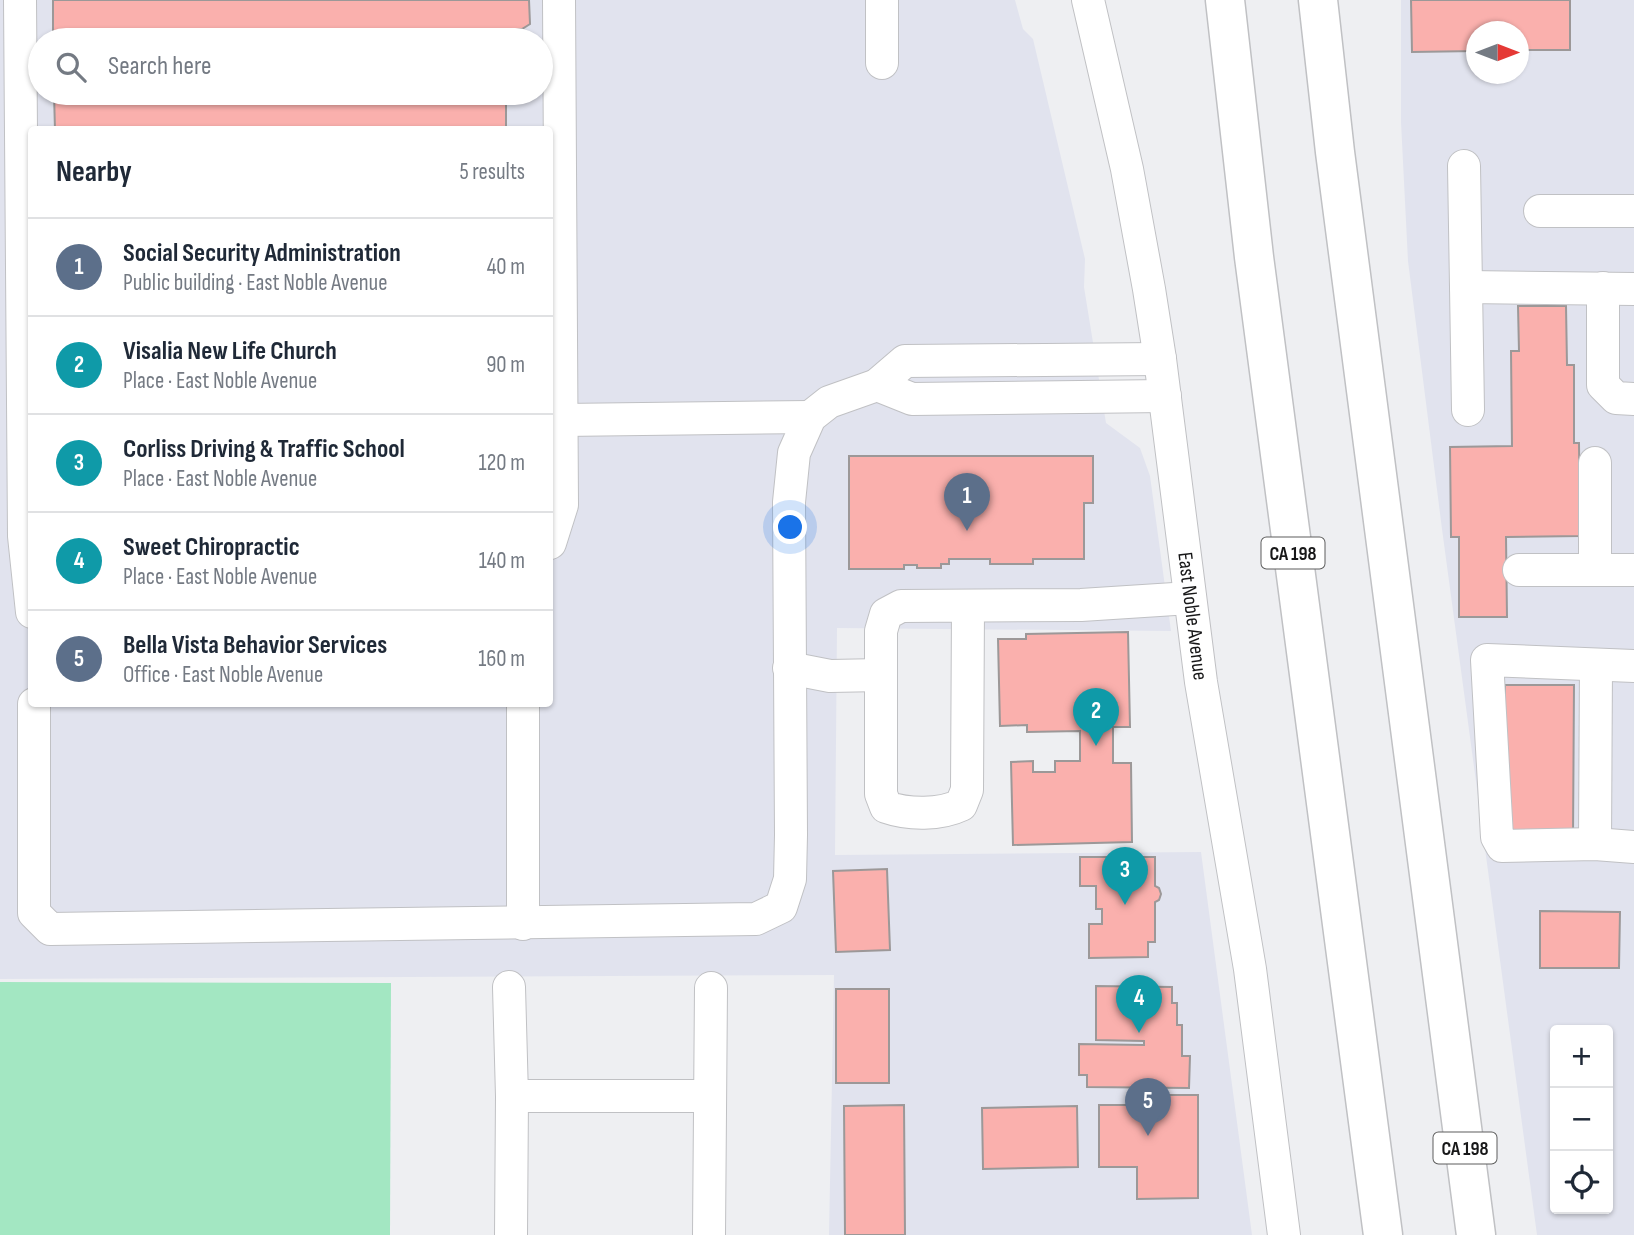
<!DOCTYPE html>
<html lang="en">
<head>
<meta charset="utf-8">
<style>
  body { margin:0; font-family:"Sofia Sans Condensed",sans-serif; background:#f2f2f3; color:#1f2937 }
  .controls { position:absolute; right:21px; bottom:21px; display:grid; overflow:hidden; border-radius:7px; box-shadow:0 2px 5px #0004 }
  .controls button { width:63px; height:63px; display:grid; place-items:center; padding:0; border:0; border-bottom:2px solid #e0e1e3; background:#fff; color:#1f2937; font:35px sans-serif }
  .compass { position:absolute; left:1466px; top:21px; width:63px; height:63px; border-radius:50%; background:#fff; box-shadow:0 2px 5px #0004; rotate:90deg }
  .you { position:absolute; left:791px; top:528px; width:24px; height:24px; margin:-18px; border:5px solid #fff; border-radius:50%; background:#1a73e8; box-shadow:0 0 0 10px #1a73e833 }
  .badge { display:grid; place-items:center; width:46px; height:46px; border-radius:50%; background:#ea580c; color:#fff; font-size:23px; font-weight:700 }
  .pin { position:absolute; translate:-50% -58px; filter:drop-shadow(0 2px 4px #0008) }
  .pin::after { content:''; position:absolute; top:37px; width:24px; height:21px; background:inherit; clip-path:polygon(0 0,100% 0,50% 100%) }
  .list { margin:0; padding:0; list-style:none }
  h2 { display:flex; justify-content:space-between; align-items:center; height:91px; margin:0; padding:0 28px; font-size:30px }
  h2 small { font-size:23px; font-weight:400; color:#747a83 }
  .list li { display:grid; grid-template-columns:46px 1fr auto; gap:21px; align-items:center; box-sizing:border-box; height:98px; padding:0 28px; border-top:2px solid #e0e1e3 }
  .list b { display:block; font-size:26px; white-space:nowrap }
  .list p { margin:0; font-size:23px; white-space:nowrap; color:#747a83 }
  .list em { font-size:23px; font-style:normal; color:#747a83 }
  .icon { flex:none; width:38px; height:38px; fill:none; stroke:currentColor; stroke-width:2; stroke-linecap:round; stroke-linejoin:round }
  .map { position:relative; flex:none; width:1634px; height:1235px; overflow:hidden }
  .search { position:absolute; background:#fff; box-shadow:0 2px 5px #0004; left:28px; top:28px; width:525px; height:77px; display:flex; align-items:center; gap:18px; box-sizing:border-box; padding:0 24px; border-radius:38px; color:#747a83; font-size:26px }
  .panel { position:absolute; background:#fff; box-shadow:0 2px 5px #0004; left:28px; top:126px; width:525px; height:581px; border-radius:7px }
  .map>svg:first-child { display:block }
  .built { fill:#e1e3ee; fill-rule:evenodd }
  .green { fill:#a3e7c2 }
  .building { fill:#fab0ad; stroke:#9c9898; stroke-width:2 }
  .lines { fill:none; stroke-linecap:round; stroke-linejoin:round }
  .minor-casing { stroke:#c0c1c4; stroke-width:34 }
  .highway-casing { stroke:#c0c1c4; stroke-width:41 }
  .minor { stroke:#fff; stroke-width:32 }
  .highway { stroke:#fff; stroke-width:38 }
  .labels { text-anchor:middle; stroke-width:6; stroke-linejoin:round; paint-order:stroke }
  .shield { fill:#fff; stroke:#5d5d5d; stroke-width:2 }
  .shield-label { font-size:19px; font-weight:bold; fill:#171718 }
  .street-label { font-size:21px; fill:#171718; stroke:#fff }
</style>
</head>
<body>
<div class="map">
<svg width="1634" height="1235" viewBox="0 0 1634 1235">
  <rect width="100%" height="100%" fill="#eeeff2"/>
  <!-- built -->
  <g class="built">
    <path d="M0,0H1015L1023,29L1033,39L1085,259L1084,287L1106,423L1140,448L1150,476L1171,631L837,628L835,855L1201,852L1252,1235H829L834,975L0,979ZM40,40H541V93H40ZM32,130H550V704H32Z"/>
    <path d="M1401,0H1634V1235H1537L1442,529L1408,261L1401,122ZM1476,32H1518V74H1476ZM1555,1030H1608V1209H1555Z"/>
  </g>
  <!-- green -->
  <polygon class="green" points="0,982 391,983 390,1235 0,1235"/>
  <!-- building -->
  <g class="building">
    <polygon points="53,0 529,0 530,24 522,29 506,31 506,40 53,40"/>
    <polygon points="1411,0 1570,0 1570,50 1518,50 1518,32 1476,32 1476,51 1412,52"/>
    <polygon points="54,93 506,93 506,130 55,130"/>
    <polygon points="1518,306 1566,306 1567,365 1574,365 1574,443 1579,443 1580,536 1506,537 1507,617 1459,617 1459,537 1451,537 1450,447 1512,446 1511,351 1519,351"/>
    <polygon points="849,456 1093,456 1093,503 1084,503 1084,559 1033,559 1033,564 990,564 990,559 949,559 949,564 941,564 941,568 917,568 917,565 904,565 904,569 849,569"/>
    <polygon points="1128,632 1130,727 1113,727 1113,763 1131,763 1132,842 1013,845 1011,762 1033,761 1033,772 1055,772 1055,761 1080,761 1080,731 1027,732 1027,725 1000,726 998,639 1026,639 1026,634"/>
    <polygon points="1505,685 1574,685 1573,838 1497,838 1505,781"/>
    <polygon points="1080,857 1155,857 1155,886 1159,888 1161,894 1159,900 1155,902 1155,942 1148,942 1148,957 1089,958 1089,924 1102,924 1102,909 1096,909 1096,886 1080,886"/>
    <polygon points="887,869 890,950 836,952 833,871"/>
    <polygon points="1540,911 1620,912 1619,968 1540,968"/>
    <polygon points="1096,986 1172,987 1172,1003 1177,1003 1177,1025 1182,1025 1182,1056 1190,1056 1189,1088 1087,1087 1087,1075 1079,1075 1079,1044 1144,1045 1144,1041 1096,1040"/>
    <rect x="836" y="989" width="53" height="94"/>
    <polygon points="1136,1095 1198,1095 1198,1198 1137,1199 1137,1167 1099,1167 1099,1105 1136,1105"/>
    <polygon points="904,1105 905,1235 845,1235 844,1106"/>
    <polygon points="1077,1106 1078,1167 983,1169 982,1108"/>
  </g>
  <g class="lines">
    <!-- minor casing -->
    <g class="minor-casing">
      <g id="minor">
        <polyline points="20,0 24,536 32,612"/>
        <polyline points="882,0 882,63"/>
        <polyline points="1088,0 1127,169 1149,289 1160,359 1201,682 1250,969 1284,1235"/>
        <polyline points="1464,166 1466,287"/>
        <polyline points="1540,211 1634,211"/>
        <polyline points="1603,288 1603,385 1616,398 1634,399"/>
        <polyline points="877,385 912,399 1165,396"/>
        <polyline points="1468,410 1466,287 1634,289"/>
        <polyline points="550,428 562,420 810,417"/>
        <polyline points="1595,463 1595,570"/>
        <polyline points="550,543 562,505 559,0"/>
        <polyline points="1519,570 1634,570"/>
        <path d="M968,607L967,790L961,805C940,815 909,815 886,807L881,794V631L886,614L901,606L1081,605L1190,598"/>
        <polyline points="1634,666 1487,660 1497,837 1502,846 1595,844 1634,847"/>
        <polyline points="789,668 830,676 881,675"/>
        <polyline points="34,704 34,913 50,929 756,919 781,907 790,879 791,835 789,502 794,453 810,417 829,402 877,385 905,361 1160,359"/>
        <polyline points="523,704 523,924"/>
        <polyline points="1595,844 1596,665"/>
        <polyline points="509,987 512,1096 511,1235"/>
        <polyline points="512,1096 710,1096"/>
        <polyline points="709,1235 711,988"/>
      </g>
    </g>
    <!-- highway casing -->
    <g class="highway-casing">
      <g id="highway">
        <polyline points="1225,0 1254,257 1383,1235"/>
        <polyline points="1318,0 1335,152 1476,1235"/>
      </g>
    </g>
    <!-- minor -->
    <use href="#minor" class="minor"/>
    <!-- highway -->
    <use href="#highway" class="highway"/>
  </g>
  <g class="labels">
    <!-- shield labels -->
    <g class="shield">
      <rect x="1261.5" y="537.5" width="63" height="31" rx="5"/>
      <rect x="1433.5" y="1132.5" width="63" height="31" rx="5"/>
    </g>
    <g class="shield-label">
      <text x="1293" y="560">CA 198</text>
      <text x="1465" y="1155">CA 198</text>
    </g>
    <!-- street labels -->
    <g class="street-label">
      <text transform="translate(1193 616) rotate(83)" y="7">East Noble Avenue</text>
    </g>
  </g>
</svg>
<div class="controls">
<button>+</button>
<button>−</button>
<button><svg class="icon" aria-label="locate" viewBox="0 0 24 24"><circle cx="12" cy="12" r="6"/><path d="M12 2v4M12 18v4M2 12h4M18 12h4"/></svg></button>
</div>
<svg class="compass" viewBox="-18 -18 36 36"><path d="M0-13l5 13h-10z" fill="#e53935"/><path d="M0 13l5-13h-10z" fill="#747a83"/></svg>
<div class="you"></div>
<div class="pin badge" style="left:967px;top:531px;background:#5c6f8a">1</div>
<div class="pin badge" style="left:1096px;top:746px;background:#0f9aa8">2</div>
<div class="pin badge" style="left:1125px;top:905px;background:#0f9aa8">3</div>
<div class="pin badge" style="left:1139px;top:1033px;background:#0f9aa8">4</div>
<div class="pin badge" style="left:1148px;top:1136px;background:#5c6f8a">5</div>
<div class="search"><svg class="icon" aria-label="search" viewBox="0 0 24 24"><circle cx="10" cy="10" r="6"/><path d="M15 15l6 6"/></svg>Search here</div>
<section class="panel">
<h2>Nearby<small>5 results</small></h2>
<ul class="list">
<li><span class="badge" style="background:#5c6f8a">1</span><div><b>Social Security Administration</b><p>Public building · East Noble Avenue</p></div><em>40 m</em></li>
<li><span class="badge" style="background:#0f9aa8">2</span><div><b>Visalia New Life Church</b><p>Place · East Noble Avenue</p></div><em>90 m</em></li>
<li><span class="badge" style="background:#0f9aa8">3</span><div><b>Corliss Driving &amp; Traffic School</b><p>Place · East Noble Avenue</p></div><em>120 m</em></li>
<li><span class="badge" style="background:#0f9aa8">4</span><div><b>Sweet Chiropractic</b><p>Place · East Noble Avenue</p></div><em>140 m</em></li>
<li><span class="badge" style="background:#5c6f8a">5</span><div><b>Bella Vista Behavior Services</b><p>Office · East Noble Avenue</p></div><em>160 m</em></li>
</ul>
</section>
</div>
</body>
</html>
